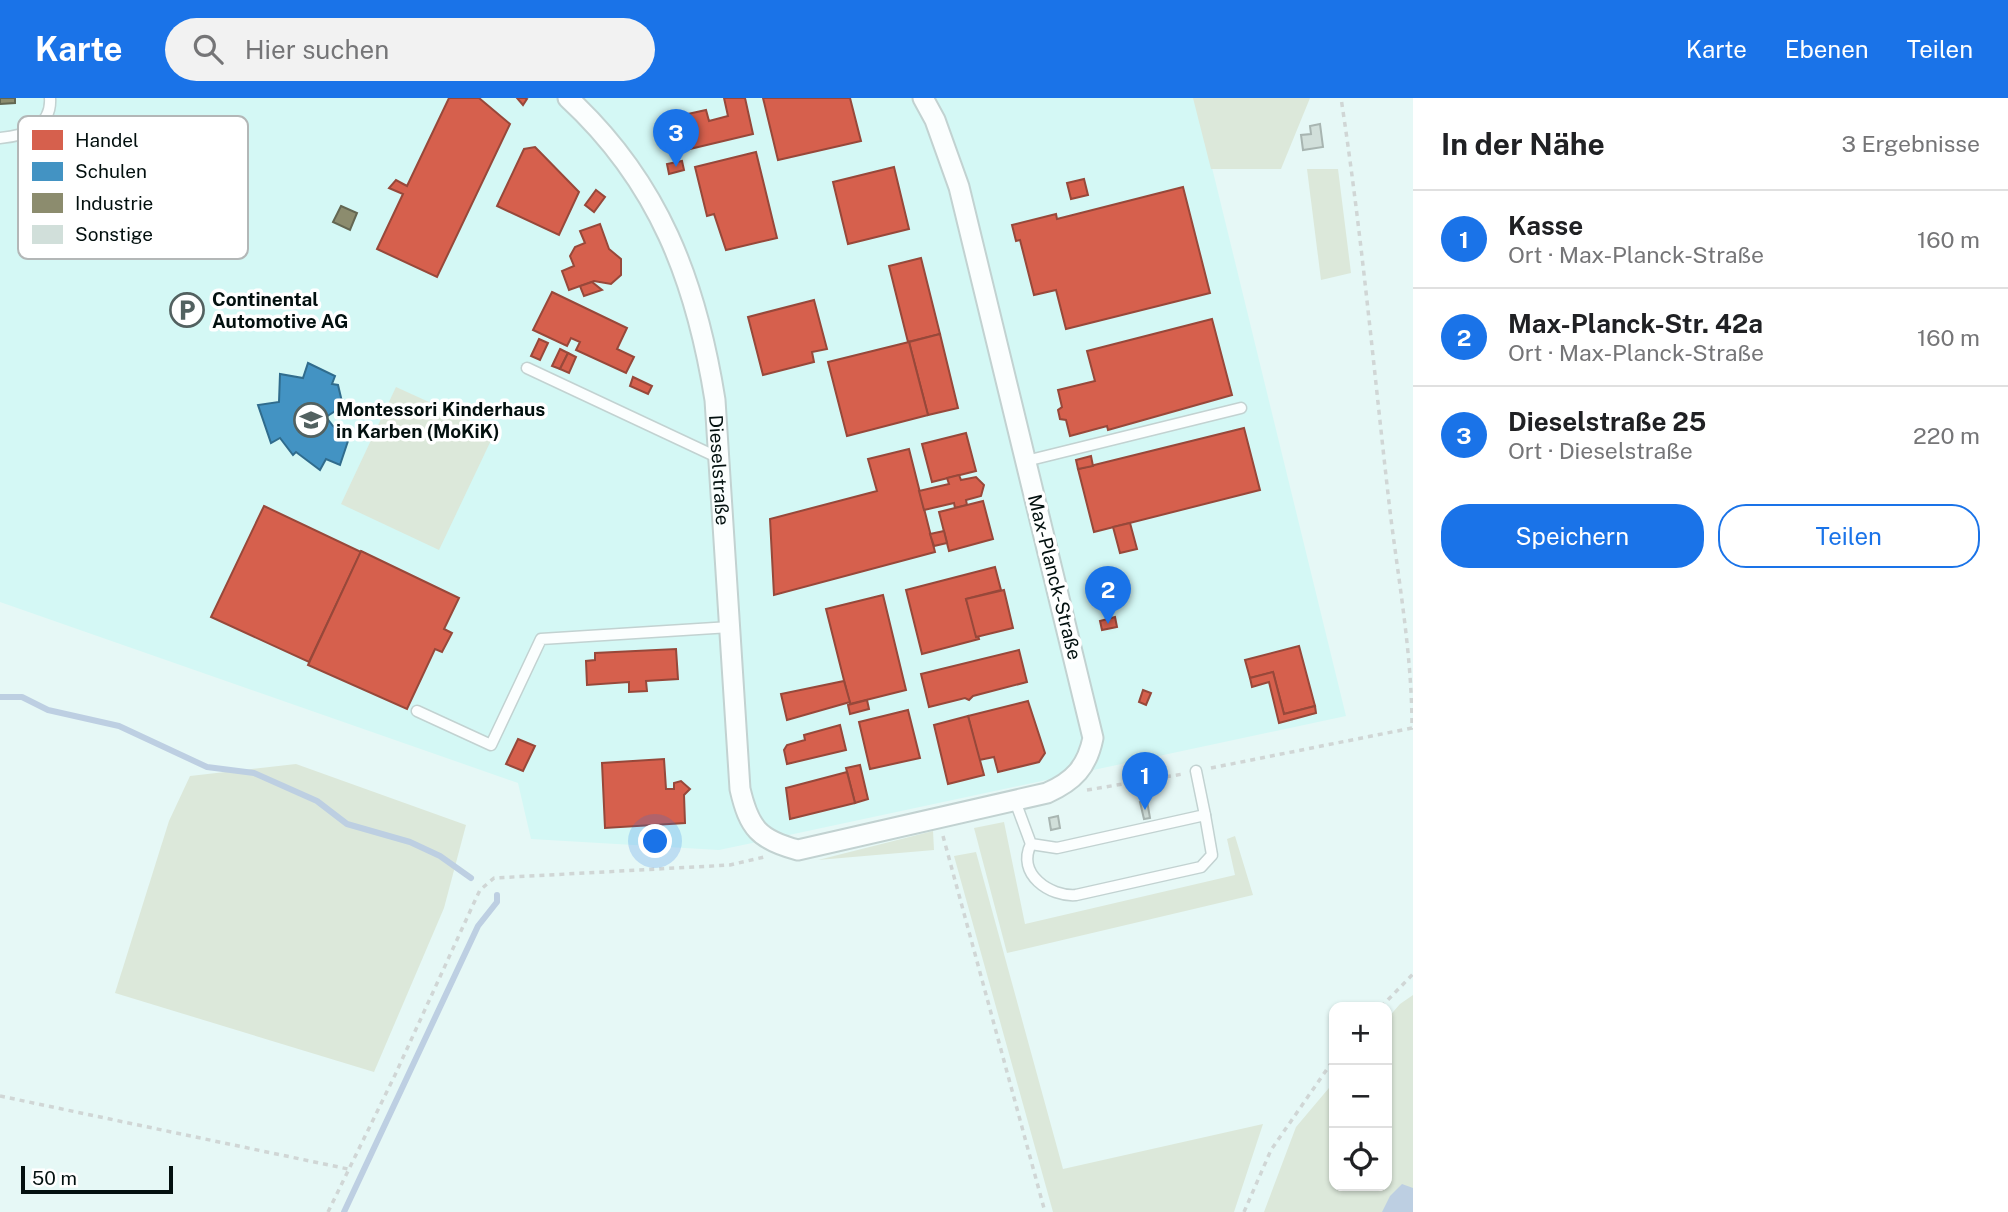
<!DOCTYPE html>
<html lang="de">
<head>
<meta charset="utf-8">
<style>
  body { margin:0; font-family:"Public Sans",sans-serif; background:#f2f2f2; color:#202124 }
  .controls { position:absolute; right:21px; bottom:21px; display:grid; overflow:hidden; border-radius:14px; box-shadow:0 2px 5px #0004 }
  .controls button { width:63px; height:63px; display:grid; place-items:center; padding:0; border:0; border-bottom:2px solid #e0e0e0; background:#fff; color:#202124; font:35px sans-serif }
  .scale { position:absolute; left:21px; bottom:18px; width:152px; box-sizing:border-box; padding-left:7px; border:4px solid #03100f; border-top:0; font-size:19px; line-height:24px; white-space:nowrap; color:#03100f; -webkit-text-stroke:5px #fff; paint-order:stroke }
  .you { position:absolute; left:656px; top:744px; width:24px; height:24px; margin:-18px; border:5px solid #fff; border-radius:50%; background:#1a73e8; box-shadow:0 0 0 10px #1a73e833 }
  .badge { display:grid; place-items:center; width:46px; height:46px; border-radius:50%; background:#1a73e8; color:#fff; font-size:23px; font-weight:700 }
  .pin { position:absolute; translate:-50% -58px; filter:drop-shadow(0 2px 4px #0008) }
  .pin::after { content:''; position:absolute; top:37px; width:24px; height:21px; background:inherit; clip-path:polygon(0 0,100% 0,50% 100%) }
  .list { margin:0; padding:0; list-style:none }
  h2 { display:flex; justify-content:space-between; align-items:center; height:91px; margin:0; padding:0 28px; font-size:30px }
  h2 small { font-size:23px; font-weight:400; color:#757577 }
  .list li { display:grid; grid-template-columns:46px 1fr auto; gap:21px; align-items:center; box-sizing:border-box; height:98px; padding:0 28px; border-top:2px solid #e0e0e0 }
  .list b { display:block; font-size:26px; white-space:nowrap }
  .list p { margin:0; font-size:23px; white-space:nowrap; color:#757577 }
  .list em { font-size:23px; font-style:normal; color:#757577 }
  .actions { display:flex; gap:14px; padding:21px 28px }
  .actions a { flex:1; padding:16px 0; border:2px solid #1a73e8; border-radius:28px; text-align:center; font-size:24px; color:#1a73e8 }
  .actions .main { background:#1a73e8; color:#fff }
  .icon { flex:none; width:38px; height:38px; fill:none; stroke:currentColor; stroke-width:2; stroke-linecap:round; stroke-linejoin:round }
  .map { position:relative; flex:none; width:1413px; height:1114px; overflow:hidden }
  header { display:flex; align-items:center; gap:42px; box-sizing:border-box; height:98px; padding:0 35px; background:#1a73e8; color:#fff }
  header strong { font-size:33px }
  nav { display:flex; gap:38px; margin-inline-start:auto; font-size:24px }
  .search { width:490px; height:63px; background:#f2f2f2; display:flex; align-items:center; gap:18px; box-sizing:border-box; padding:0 24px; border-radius:38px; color:#757577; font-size:26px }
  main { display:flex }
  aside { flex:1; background:#fff }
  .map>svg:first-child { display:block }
  .built { fill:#d4f8f5 }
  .green { fill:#dce8da }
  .water { fill:#bdcfe2 }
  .shops { fill:#d6604d; stroke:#97483a; stroke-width:2 }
  .schools { fill:#4393c3; stroke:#306c8d; stroke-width:2 }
  .industry { fill:#8c8c6e; stroke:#636752; stroke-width:2 }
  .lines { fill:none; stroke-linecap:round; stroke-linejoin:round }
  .stream { stroke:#bdcfe2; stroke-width:6 }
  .building { fill:#d1dfda; stroke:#a8b5b1; stroke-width:2 }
  .service-casing { stroke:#c2d2d1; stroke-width:13 }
  .minor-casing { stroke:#c2d2d1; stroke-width:23 }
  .path { stroke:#d0d6d5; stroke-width:3.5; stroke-dasharray:5 5; stroke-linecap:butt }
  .service { stroke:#fbfefe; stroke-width:10 }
  .minor { stroke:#fbfefe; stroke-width:19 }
  .labels { text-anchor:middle; stroke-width:7; stroke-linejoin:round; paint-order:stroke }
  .poi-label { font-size:19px; font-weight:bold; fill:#03100f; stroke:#fff; text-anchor:start }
  .street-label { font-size:19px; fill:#03100f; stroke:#fff }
  .key { fill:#fff; stroke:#b3b7b7; stroke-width:2 }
  .key-label { font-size:19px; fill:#03100f }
</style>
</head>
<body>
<header>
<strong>Karte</strong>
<div class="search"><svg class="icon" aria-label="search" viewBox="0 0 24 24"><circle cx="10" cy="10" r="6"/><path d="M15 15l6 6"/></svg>Hier suchen</div>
<nav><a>Karte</a><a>Ebenen</a><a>Teilen</a></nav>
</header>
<main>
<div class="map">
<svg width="1413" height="1114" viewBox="0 0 1413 1114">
  <rect width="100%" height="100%" fill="#e6f8f6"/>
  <!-- built -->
  <polygon class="built" points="0,0 1195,0 1346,618 719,752 531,741 518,685 0,504"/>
  <!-- green -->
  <g class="green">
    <polygon points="1193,0 1310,0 1281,71 1211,71"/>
    <polygon points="1307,71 1338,71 1351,175 1321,182"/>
    <polygon points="396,289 495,334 439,452 341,406"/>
    <polygon points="296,666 466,727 444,810 374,974 115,895 169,723 190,678"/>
    <polygon points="1004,724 1025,826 1235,777 1227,741 1235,738 1253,797 1007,855 974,730"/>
    <polygon points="933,733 934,752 818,762"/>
    <polygon points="976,754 1063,1071 1263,1026 1234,1114 1053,1114 954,758"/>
    <polygon points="1413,897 1413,1114 1264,1114 1296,1029 1334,984 1334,1088 1387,1088 1387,921 1400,906"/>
  </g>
  <!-- water -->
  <polygon class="water" points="1402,1086 1413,1090 1413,1114 1382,1114 1390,1098"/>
  <!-- shops -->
  <g class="shops">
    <polygon points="449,0 479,0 510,26 437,179 377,151 403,96 389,90 396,82 407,88"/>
    <polygon points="517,0 525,0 527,1 523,7"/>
    <polygon points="724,0 745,0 753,36 673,55 665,21 706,12 709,23 728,18"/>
    <polygon points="763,0 850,0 861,43 778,62"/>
    <polygon points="535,49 579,94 559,137 497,108 524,51"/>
    <polygon points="756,54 777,140 726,152 714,116 707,118 695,69"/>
    <polygon points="682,63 684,72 669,76 667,66"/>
    <polygon points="894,69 909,131 848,146 833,84"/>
    <polygon points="1084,81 1088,97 1071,101 1067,85"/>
    <polygon points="1183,89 1210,195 1066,231 1056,192 1034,197 1020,142 1016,143 1012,127 1056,116 1057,121"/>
    <polygon points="596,92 605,99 594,114 585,107"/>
    <polygon points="600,126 609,151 621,161 621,177 611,186 594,183 569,192 562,173 574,168 570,158 575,149 585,145 580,133"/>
    <polygon points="921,160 940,236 908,244 889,168"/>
    <polygon points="592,184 602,192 584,198 580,188"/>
    <polygon points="552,194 627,230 617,251 634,259 626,275 576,252 580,244 571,240 567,248 533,232"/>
    <polygon points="814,202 827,251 812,254 814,264 763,277 748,219"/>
    <polygon points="1212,221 1232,297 1108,332 1107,328 1070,338 1066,322 1060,321 1058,312 1062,309 1058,292 1095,283 1087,253"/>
    <polygon points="940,236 958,310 928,317 909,244"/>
    <polygon points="539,241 548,245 540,262 531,258"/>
    <polygon points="909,244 928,317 847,338 828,264"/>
    <polygon points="560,251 568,255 560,271 552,268"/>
    <polygon points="568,255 576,259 569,275 560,271"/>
    <polygon points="633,279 652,288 648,296 630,288"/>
    <polygon points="1244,330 1260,392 1094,434 1078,371"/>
    <polygon points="966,335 976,373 932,384 922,346"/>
    <polygon points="909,351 935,454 774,497 770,421 877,393 868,361"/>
    <polygon points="1091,358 1093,368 1078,371 1076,362"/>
    <polygon points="959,377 961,382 976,379 984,387 981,398 966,402 967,407 955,410 954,405 924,412 919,393 949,386 947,380"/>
    <polygon points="983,403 993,441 949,453 939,414"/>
    <polygon points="264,408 361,454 309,564 211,519"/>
    <polygon points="1130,425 1137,451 1120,455 1113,429"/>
    <polygon points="944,433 947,445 934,448 930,436"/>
    <polygon points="361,453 459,500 444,531 452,535 442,554 435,551 407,611 308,567"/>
    <polygon points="995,469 1001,492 966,501 979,541 922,556 906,492"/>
    <polygon points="1004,492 1013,530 976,539 966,501"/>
    <polygon points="883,497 906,592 850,606 826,511"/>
    <polygon points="1115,519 1117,529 1102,532 1100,523"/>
    <polygon points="1299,548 1315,608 1284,616 1273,574 1250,580 1245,562"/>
    <polygon points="676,551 678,581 646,583 647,593 629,594 629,584 587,587 586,563 595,562 595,555"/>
    <polygon points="1019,552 1027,584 973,598 969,602 965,600 929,609 921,576"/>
    <polygon points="1273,574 1284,616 1315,608 1316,615 1279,625 1269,584 1252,589 1250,580"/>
    <polygon points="844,583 850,604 787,622 781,596"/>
    <polygon points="1143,592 1151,595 1146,607 1139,604"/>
    <polygon points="867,602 869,611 850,616 848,607"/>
    <polygon points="1028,603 1045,655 1039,664 998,674 994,659 979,662 968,618"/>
    <polygon points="908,612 920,660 870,671 859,624"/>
    <polygon points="968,618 984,677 948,686 934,627"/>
    <polygon points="840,627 846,652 787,666 784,652 787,647 805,642 804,637"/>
    <polygon points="518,641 535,648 523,673 506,666"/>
    <polygon points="664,661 666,691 674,691 674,685 681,683 690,691 684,697 685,725 605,730 602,665"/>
    <polygon points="860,667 868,701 855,705 846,670"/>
    <polygon points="847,674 855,705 790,721 786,690"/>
  </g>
  <!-- schools -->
  <polygon class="schools" points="308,265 335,278 332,286 338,287 343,308 326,319 333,328 350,337 340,367 326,361 320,372 296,354 293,357 280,340 271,345 258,307 279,304 280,276 303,280"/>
  <!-- industry -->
  <g class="industry">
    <polygon points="0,0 15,0 15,5 0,6"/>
    <polygon points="341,108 357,115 350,132 333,124"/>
  </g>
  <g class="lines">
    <!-- stream -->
    <g class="stream">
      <polyline points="0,599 22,599 48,612 119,628 207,669 254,675 317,703 347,726 410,744 440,758 471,780"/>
      <polyline points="344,1114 478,828 497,804 497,797"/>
    </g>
  </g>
  <!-- building -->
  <g class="building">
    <polygon points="1320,26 1323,49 1303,52 1301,37 1311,36 1310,28"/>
    <polygon points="1147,703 1150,720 1144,721 1140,704"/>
    <polygon points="1058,718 1060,730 1051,732 1049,720"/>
  </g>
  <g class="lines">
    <!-- service casing -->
    <g class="service-casing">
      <g id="service">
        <path d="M0,40C24,38 52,29 50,0"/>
        <polyline points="527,270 719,360"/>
        <polyline points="1026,363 1241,310"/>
        <polyline points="417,613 491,647 541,541 730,529"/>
        <polyline points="1015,703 1031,746 1057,750 1205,717 1196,673"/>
        <path d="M1031,746C1016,776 1050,799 1076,797L1201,769L1212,757L1205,717"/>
      </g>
    </g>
    <!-- minor casing -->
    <g class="minor-casing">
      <g id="minor">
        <path id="s1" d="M568,0C659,84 696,183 715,302L740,691C749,730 759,742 798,752L1047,695C1074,683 1087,669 1093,640L959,89L935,22L923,0"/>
      </g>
    </g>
    <!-- path -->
    <g class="path">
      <path d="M1211,670L1412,630C1412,557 1399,486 1390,413C1374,275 1362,137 1341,0"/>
      <polyline points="1087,692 1183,676"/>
      <polyline points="943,738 1045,1114"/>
      <polyline points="1381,909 1413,876"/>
      <polyline points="0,998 348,1071"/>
      <polyline points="328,1114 395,977 472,809 480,792 494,780 730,767 764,759"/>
      <polyline points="1244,1114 1271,1052 1334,961"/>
    </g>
    <!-- service -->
    <use href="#service" class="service"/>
    <!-- minor -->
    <use href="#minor" class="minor"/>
  </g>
  <!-- icons -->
  <defs>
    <g id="parking-ring" transform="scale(1.75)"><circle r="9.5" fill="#fff" stroke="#526160" stroke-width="1.5"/><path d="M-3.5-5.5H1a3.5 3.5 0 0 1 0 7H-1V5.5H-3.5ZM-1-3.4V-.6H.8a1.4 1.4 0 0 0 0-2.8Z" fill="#526160"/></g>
    <g id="school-ring" transform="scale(1.75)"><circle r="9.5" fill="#fff" stroke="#526160" stroke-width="1.5"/><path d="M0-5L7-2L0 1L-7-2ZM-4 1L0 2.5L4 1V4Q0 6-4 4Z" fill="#526160"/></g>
  </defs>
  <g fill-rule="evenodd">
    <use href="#parking-ring" x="187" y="212"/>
    <use href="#school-ring" x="311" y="322"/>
  </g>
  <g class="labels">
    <!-- poi labels -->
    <g class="poi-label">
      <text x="212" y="208">Continental<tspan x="212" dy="22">Automotive AG</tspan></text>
      <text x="336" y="318">Montessori Kinderhaus<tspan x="336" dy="22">in Karben (MoKiK)</tspan></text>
    </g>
    <!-- street labels -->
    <g class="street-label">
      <text dy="7" stroke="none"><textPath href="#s1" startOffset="413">Dieselstraße</textPath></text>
      <text transform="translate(1055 479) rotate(76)" y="7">Max-Planck-Straße</text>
    </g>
  </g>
  <!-- legend -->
  <rect x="18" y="18" width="230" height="143" rx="10" class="key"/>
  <rect x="32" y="32" width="31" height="20" fill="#d6604d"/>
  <rect x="32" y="64" width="31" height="19" fill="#4393c3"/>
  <rect x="32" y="95" width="31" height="20" fill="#8c8c6e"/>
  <rect x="32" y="127" width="31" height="19" fill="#d1dfda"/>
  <g class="key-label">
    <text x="75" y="49">Handel</text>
    <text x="75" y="80">Schulen</text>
    <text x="75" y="112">Industrie</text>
    <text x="75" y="143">Sonstige</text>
  </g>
</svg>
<div class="controls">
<button>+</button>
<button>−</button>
<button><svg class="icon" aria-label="locate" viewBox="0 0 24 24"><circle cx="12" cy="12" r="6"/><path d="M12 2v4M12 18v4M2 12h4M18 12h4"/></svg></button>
</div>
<div class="scale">50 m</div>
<div class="you"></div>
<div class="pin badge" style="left:1145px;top:712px">1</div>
<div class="pin badge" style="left:1108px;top:526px">2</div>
<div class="pin badge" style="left:676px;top:69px">3</div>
</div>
<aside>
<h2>In der Nähe<small>3 Ergebnisse</small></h2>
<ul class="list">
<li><span class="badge">1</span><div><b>Kasse</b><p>Ort · Max-Planck-Straße</p></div><em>160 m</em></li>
<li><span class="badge">2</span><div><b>Max-Planck-Str. 42a</b><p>Ort · Max-Planck-Straße</p></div><em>160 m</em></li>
<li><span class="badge">3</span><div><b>Dieselstraße 25</b><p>Ort · Dieselstraße</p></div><em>220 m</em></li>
</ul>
<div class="actions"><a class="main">Speichern</a><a>Teilen</a></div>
</aside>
</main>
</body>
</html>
